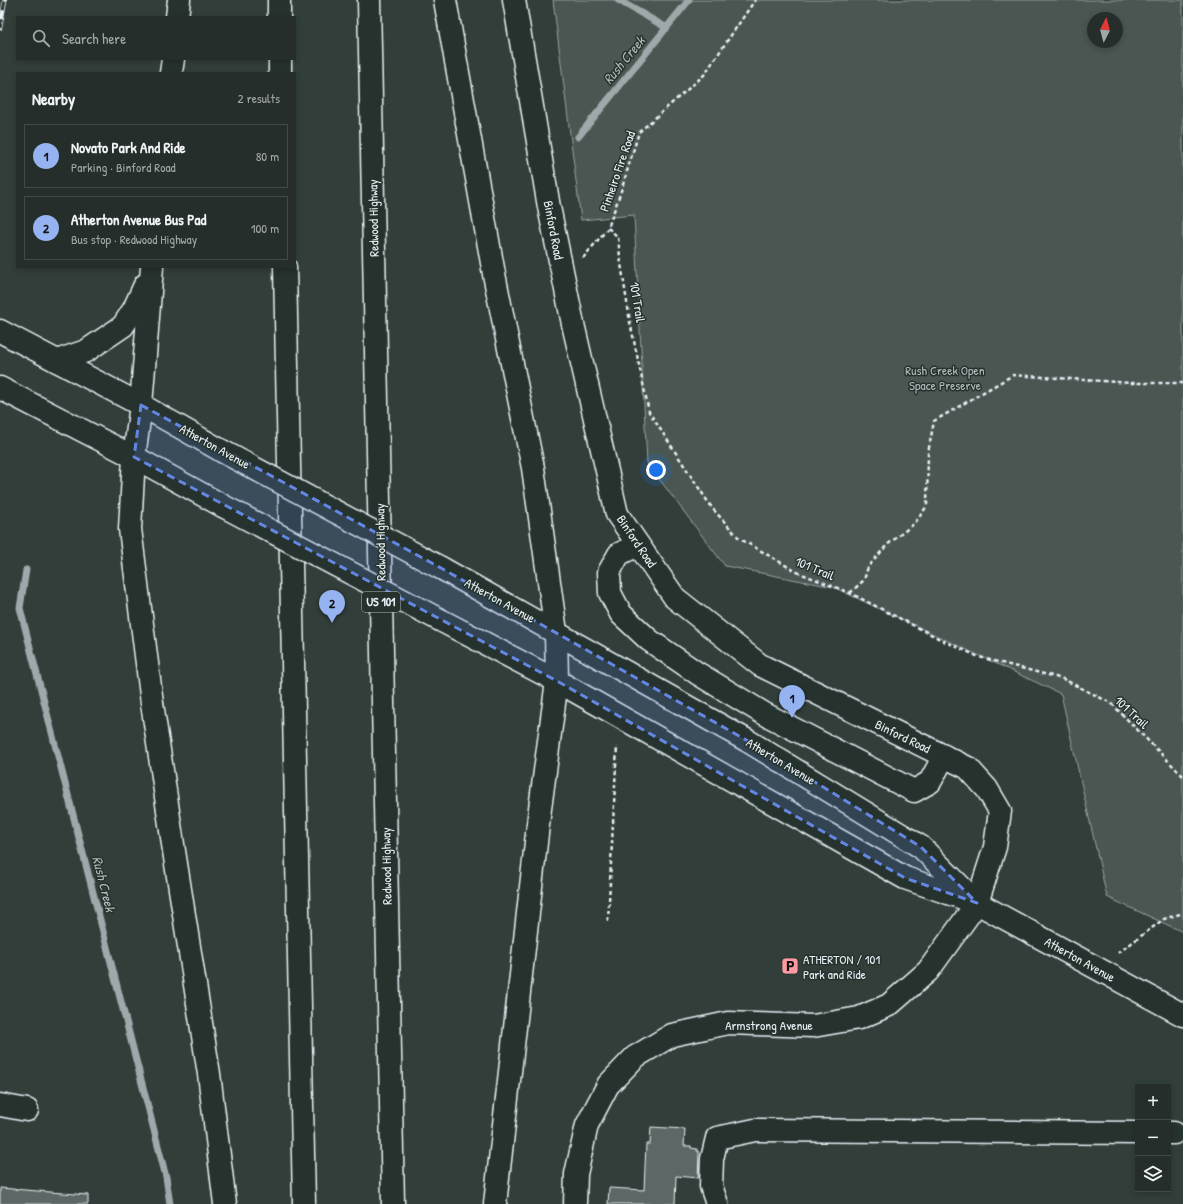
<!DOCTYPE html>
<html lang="en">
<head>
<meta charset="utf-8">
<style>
  body { margin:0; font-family:"Patrick Hand",sans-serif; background:#2e3633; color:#f1f3f6 }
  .controls { position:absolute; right:12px; bottom:12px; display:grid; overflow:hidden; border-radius:0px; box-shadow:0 2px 6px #0003 }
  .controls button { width:36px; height:36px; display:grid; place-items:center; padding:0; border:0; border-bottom:1px solid #424a47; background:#262e2b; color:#f1f3f6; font:20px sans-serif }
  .compass { position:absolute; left:1087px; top:12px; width:36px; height:36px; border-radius:50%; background:#262e2b; box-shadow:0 2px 6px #0003; rotate:6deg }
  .you { position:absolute; left:656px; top:470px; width:14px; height:14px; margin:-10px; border:3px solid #fff; border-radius:50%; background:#1a73e8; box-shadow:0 0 0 6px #1a73e833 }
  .badge { display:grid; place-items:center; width:26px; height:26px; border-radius:50%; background:#95b2f1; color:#111; font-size:13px; font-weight:700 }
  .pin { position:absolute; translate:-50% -33px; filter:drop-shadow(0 1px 2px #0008) }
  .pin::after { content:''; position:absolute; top:21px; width:14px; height:12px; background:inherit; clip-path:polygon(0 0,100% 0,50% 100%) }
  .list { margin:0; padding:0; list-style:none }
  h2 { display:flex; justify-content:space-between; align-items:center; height:52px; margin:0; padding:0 16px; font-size:17px }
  h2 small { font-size:13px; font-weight:400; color:#a4a8a9 }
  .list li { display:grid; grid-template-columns:26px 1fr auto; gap:12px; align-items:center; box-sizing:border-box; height:64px; margin:0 8px 8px; padding:0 8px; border:1px solid #424a47; border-radius:0px }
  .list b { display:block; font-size:15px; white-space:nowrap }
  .list p { margin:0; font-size:13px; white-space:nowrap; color:#a4a8a9 }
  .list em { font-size:13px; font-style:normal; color:#a4a8a9 }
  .icon { flex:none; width:22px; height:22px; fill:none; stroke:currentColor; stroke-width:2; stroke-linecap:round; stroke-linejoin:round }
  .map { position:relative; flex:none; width:1183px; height:1204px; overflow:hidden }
  .search { position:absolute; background:#262e2b; box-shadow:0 2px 6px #0003; left:16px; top:16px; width:280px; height:44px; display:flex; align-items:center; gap:10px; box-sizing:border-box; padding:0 14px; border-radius:0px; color:#a4a8a9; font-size:15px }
  .panel { position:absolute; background:#262e2b; box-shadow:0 2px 6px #0003; left:16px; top:72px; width:280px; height:196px; border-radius:0px }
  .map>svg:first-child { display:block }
  .green { fill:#495651; stroke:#98a4a4; fill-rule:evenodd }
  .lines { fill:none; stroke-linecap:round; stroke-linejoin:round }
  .stream { stroke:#9ea9ab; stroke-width:7 }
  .building { fill:#5c6865; stroke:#e8f1f8 }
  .minor-casing { stroke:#e8f1f8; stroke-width:25 }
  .major-casing { stroke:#e8f1f8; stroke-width:25 }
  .highway-casing { stroke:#e8f1f8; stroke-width:25 }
  .path { stroke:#e8f1f8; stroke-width:2.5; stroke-dasharray:4 3; stroke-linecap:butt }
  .minor { stroke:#26332d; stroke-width:22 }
  .major { stroke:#26332d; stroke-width:22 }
  .highway { stroke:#26332d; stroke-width:22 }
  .rail-casing { stroke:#e8f1f8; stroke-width:4.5 }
  .rail { stroke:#26332d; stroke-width:3; stroke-dasharray:9; stroke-linecap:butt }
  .major-bridge-casing { stroke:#e8f1f8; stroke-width:25; stroke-linecap:butt }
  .major-bridge { stroke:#26332d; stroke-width:22 }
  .marked { fill:#6487e3; fill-opacity:0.2; stroke:#6487e3; stroke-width:3; stroke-dasharray:8 5; stroke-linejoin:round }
  .labels { text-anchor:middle; stroke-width:3; stroke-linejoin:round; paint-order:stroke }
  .shield { fill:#26332d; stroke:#aeb8bb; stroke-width:1 }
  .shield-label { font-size:12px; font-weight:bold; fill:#e8f1f8 }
  .street-label { font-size:13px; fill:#e8f1f8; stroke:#26332d }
  .park-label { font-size:13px; fill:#b0bbbe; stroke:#26332d }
  .poi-label { font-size:13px; fill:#e8f1f8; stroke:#26332d; text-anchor:start }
  .water-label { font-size:14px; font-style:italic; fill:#b1bbbe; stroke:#26332d }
</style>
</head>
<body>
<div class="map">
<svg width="1183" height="1204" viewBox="0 0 1183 1204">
  <rect width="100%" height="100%" fill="#323e39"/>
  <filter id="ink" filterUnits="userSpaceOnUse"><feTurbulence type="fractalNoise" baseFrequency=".025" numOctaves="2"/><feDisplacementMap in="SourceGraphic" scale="8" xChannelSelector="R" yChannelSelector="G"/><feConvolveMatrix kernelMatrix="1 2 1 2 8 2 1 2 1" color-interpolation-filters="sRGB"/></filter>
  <g filter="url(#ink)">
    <!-- green -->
    <path class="green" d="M553,0H1183V932L1107,897L1061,694L833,587L725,566L647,463L634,215L581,220ZM1093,18H1117V42H1093Z"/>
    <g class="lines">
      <!-- stream -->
      <g class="stream">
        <polyline points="618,0 667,28"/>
        <polyline points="578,137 689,0"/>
        <polyline points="26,570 20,608 166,1177 170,1204"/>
      </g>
    </g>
    <!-- building -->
    <g class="building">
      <polygon points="651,1127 685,1129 684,1146 691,1146 691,1148 697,1149 697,1151 699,1152 698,1178 676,1176 675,1204 608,1204 609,1188 644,1190 646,1144 650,1144"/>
      <polygon points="0,1188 88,1195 88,1204 0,1204"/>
    </g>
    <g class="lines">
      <!-- minor casing -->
      <g class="minor-casing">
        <g id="minor">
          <polyline points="514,0 549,207 573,324 617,514 675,598 760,665 968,768 987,789 1000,811 995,847 977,903 928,971 889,1005 859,1018 813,1026 728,1023 672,1035 635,1057 608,1085 587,1125 576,1174 575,1204"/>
          <polyline points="638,545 619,554 609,572 610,593 621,614 649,640 697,673 763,713 914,791 930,782 944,756"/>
          <polyline points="0,1105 27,1110"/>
          <polyline points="1168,1133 1174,1133"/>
          <polyline points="717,1204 711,1186 712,1159 717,1138 755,1130 1138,1133"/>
        </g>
      </g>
      <!-- major casing -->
      <g class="major-casing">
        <g id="major">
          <polyline points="0,331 141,405 222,451"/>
          <polyline points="0,388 134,457 223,506"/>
          <polyline points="441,568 748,741 921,847 973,899"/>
          <polyline points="442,621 557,681 905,878 977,903 1183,1015"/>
        </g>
      </g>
      <!-- highway casing -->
      <g class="highway-casing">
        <g id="highway">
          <polyline points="279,0 279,17"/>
          <polyline points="369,0 393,1204"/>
          <polyline points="445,0 494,274 533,468 556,632 557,681 539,816 495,1204"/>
          <polyline points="177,17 179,0"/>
          <polyline points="280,59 280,73"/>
          <polyline points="171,73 173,59"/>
          <polyline points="152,267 141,405 134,457 130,529 152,703 174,851 209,1074 225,1204"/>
          <polyline points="285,267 304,1204"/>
          <polyline points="57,361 86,351 123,326 134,309 145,285"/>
        </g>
      </g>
      <!-- path -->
      <g class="path">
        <polyline points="608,228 618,237 620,257 630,322 649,412 712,508 739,538 797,572 850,593 946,642 979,657 1063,679 1111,703 1183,776"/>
        <polyline points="583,258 608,228 621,191 639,132 704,75 755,0"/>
        <polyline points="850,593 864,580 868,567 887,545 915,523 927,506 928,453 934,421 1013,375 1131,383 1183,383"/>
        <polyline points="608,921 617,746"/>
        <polyline points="1118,953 1164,919 1183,913"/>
      </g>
      <!-- minor -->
      <use href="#minor" class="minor"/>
      <!-- major -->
      <use href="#major" class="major"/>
      <!-- highway -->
      <use href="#highway" class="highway"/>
      <!-- rail casing -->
      <g class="rail-casing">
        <polyline id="rail" points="0,28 5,0"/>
      </g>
      <!-- rail -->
      <use href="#rail" class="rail"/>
      <!-- major-bridge casing -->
      <g class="major-bridge-casing">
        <g id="major-bridge">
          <polyline points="222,451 441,568"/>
          <polyline points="223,506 442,621"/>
        </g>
      </g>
      <!-- major-bridge -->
      <use href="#major-bridge" class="major-bridge"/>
    </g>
  </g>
  <!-- marked area -->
  <path class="marked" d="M141,405L441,568L748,741L921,847L977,903L905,878L557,681L134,457Z"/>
  <!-- icons -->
  <defs>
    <g id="parking-square" transform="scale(0.9)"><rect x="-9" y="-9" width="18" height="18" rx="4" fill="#ff9aa2" stroke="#26332d"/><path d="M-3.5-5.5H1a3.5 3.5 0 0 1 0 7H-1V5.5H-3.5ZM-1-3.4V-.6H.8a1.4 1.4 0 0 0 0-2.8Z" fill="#111"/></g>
  </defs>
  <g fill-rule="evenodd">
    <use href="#parking-square" x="790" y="966"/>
  </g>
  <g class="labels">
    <!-- shield labels -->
    <rect class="shield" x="362" y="592" width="38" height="20" rx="3"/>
    <g class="shield-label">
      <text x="381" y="606">US 101</text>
    </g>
    <!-- street labels -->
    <g class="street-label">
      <text transform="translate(617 171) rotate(-71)" y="5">Pinheiro Fire Road</text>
      <text transform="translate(373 218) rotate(-91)" y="5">Redwood Highway</text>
      <text transform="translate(554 230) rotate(79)" y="5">Binford Road</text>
      <text transform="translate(638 302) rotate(81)" y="5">101 Trail</text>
      <text transform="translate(215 446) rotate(29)" y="5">Atherton Avenue</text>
      <text transform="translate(637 541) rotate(56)" y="5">Binford Road</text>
      <text transform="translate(380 542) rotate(-91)" y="5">Redwood Highway</text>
      <text transform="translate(815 568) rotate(23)" y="5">101 Trail</text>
      <text transform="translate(500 600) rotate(29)" y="5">Atherton Avenue</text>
      <text transform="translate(1132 712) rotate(43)" y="5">101 Trail</text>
      <text transform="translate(903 736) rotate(26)" y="5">Binford Road</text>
      <text transform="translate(781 761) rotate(31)" y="5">Atherton Avenue</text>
      <text transform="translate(386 866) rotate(-91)" y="5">Redwood Highway</text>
      <text transform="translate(1080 959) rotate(29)" y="5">Atherton Avenue</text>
      <text x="769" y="1030">Armstrong Avenue</text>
    </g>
    <!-- park labels -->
    <g class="park-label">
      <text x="945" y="375">Rush Creek Open<tspan x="945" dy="15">Space Preserve</tspan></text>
    </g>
    <!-- poi labels -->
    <g class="poi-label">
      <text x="803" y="964">ATHERTON / 101<tspan x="803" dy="15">Park and Ride</tspan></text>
    </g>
    <!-- water labels -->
    <g class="water-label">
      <text transform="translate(624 60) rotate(-51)" y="5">Rush Creek</text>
      <text transform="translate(104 884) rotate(76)" y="5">Rush Creek</text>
    </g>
  </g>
</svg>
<div class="controls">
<button>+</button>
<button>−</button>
<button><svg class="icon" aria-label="layers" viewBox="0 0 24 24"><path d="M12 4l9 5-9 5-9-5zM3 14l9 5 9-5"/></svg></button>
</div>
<svg class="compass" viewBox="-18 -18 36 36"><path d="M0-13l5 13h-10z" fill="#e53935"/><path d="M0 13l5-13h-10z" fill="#a4a8a9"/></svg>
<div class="you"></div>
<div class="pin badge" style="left:792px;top:718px">1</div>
<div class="pin badge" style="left:332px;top:623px">2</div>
<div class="search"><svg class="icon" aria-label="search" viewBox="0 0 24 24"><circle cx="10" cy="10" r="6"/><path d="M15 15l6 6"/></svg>Search here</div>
<section class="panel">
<h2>Nearby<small>2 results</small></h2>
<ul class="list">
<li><span class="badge">1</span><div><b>Novato Park And Ride</b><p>Parking · Binford Road</p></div><em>80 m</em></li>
<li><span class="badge">2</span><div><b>Atherton Avenue Bus Pad</b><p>Bus stop · Redwood Highway</p></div><em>100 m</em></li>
</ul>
</section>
</div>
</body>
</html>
